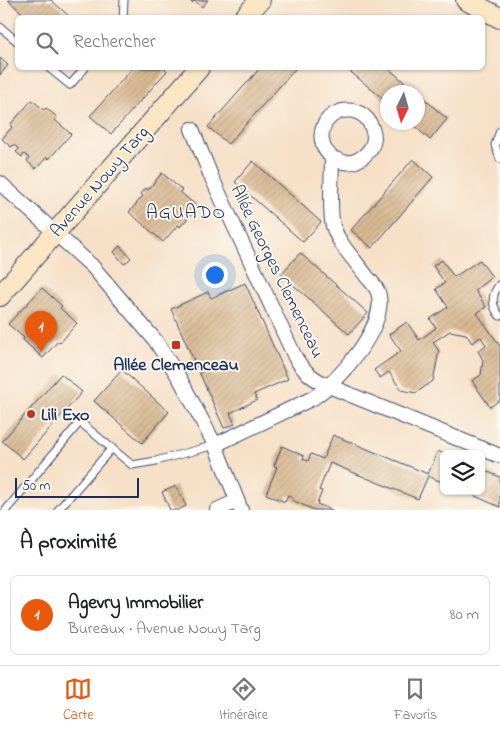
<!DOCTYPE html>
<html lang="fr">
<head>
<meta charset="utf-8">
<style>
  body { margin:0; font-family:"Indie Flower",sans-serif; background:#f6f6f6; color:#202124 }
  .controls { position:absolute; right:15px; bottom:15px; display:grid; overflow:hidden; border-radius:8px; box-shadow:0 1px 4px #0004 }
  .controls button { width:45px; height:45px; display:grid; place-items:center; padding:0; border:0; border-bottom:1px solid #e0e0e0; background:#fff; color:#202124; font:25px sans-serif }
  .compass { position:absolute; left:380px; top:85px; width:45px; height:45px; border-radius:50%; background:#fff; box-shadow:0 1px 4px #0004; rotate:185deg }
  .scale { position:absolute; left:15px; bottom:12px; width:124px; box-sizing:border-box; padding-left:5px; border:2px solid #1b2f5e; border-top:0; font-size:14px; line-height:18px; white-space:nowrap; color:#1b2f5e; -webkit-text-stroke:4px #fbf7ec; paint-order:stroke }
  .you { position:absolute; left:214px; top:274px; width:18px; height:18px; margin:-12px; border:4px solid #fff; border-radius:50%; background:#1a73e8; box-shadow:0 0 0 8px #1a73e833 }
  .badge { display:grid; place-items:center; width:32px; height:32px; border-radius:50%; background:#ea580c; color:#fff; font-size:16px; font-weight:700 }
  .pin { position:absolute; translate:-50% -41px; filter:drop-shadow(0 1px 2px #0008) }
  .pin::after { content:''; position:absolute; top:26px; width:18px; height:15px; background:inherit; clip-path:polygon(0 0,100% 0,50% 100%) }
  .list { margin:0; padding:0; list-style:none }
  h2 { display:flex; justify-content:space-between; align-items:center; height:65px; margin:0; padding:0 20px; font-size:21px }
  h2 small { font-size:16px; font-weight:400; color:#757577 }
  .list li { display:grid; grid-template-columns:32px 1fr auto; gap:15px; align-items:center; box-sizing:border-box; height:80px; margin:0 10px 10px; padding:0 10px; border:1px solid #e0e0e0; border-radius:8px }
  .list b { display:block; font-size:19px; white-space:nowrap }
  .list p { margin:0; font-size:16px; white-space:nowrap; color:#757577 }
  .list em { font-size:16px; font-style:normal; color:#757577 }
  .icon { flex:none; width:28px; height:28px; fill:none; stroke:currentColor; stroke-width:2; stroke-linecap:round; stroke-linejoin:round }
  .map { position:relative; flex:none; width:500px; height:510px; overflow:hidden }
  .search { position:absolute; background:#fff; box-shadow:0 1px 4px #0004; left:15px; right:15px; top:15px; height:55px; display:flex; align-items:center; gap:12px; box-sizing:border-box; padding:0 18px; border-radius:8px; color:#757577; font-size:19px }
  .sheet { height:155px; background:#fff }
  nav { display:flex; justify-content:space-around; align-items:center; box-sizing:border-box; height:70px; border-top:1px solid #e0e0e0; background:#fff; font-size:14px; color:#757577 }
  nav a { display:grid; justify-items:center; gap:2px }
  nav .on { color:#ea580c }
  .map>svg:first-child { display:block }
  .building { fill:url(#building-hatch) }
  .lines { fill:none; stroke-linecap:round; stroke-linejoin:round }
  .lane-casing { stroke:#3c4a6e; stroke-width:9 }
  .street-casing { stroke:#3c4a6e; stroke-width:16 }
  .secondary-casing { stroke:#3c4a6e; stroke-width:22 }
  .lane { stroke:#fff; stroke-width:7 }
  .street { stroke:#fff; stroke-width:14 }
  .secondary { stroke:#fbe6c4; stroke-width:20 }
  .poi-dot { fill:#c8321e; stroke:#fbf7ec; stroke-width:2 }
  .labels { text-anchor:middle; stroke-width:4; stroke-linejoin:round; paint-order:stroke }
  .street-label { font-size:18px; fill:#1b2f5e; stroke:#fbf7ec }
  .poi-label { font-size:18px; font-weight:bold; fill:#1b2f5e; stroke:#fbf7ec }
  .neighbourhood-label { font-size:19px; letter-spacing:1px; fill:#1b2f5e; stroke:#fbf7ec }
</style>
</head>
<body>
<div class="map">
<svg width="500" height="510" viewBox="0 0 500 510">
  <defs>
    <pattern id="building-hatch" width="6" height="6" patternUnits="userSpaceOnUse" patternTransform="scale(1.25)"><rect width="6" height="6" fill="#d9b993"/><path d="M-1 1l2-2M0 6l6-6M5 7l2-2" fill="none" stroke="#ba9f81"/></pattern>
  </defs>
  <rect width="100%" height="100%" fill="#fbf7ec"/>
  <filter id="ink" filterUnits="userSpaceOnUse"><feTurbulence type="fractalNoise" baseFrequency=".02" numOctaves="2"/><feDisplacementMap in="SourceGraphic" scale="10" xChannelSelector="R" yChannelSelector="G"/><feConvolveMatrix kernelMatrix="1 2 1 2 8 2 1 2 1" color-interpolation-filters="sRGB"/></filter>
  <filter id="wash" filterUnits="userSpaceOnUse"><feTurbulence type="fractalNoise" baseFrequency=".0096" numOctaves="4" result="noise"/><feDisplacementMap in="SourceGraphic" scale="20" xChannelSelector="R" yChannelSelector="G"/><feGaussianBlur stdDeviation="1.12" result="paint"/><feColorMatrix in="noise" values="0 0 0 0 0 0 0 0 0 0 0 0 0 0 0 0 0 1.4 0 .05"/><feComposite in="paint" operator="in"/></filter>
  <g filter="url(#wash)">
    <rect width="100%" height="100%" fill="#f6e0c7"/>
    <g id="blocks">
      <!-- building -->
      <g class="building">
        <polygon points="8,0 51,0 71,18 28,18"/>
        <polygon points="189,0 208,0 202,7 195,1 192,3"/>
        <polygon points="0,58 8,65 0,75"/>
        <polygon points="133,68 164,68 167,71 111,134 90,116"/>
        <polygon points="260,68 296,68 228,144 208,127"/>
        <polygon points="346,68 388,68 416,92 388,92 388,103"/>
        <polygon points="418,93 447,119 430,140 410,122 418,122"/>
        <polygon points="32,100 44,110 46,108 57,117 55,120 71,134 49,159 47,157 36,169 27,161 29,158 24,154 22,157 16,152 19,149 14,145 11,147 2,139 12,127 10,125"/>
        <polygon points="413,159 433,177 372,248 351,230"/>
        <polygon points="253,161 321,222 303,242 235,182"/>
        <polygon points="162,173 182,190 180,192 198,207 180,227 178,225 163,242 129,212 143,196 141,194 146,188 148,190"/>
        <polygon points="120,246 131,258 124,264 114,252"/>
        <polygon points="300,253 368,313 349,334 281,274"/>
        <polygon points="442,260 454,277 480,260 492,277 475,290 486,307 477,313 500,346 500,400 490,407 472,381 481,375 483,360 478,351 486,345 481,337 472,343 466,334 450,331 433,342 439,351 433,381 416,393 401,390 389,372 380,378 374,370 401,351 389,334 407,322 419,340 436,328 430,319 448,307 436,289 445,283 433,266"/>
        <polygon points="245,283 288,379 254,394 257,400 230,413 235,424 224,428 171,309 208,292 211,298"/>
        <polygon points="42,288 62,306 60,308 77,323 60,343 58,341 43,358 23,340 24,338 8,324"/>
        <polygon points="122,370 169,412 142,443 94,401"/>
        <polygon points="61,374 82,392 23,459 2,441"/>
        <polygon points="333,435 428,474 438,451 444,454 444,483 428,476 418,499 330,463 319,490 322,491 317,504 332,510 314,510 292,500 293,498 288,495 285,502 266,494 277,467 274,466 282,446 304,456 303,459 308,461 311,454 323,459"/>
        <polygon points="481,469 500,477 500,507 464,491 481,491"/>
        <polygon points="176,486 186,506 178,510 170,510 162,492"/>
      </g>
    </g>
  </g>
  <g filter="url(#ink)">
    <use href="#blocks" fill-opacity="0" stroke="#3c4a6e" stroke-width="1"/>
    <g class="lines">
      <!-- lane casing -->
      <g class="lane-casing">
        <g id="lane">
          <polyline points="123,18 124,0"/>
          <polyline points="0,27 18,42"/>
          <polyline points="49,68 70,85 85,68"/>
          <polyline points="500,131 495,145 500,159"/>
          <path d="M500,284C491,294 491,306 500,316"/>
          <polyline points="6,510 80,422 132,465 156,461 215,445"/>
          <polyline points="58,510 112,448"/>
        </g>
      </g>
      <!-- street casing -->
      <g class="street-casing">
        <g id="street">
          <path d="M192,129L211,176L295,357C304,372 313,379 329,386L500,456"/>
          <polyline points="0,183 92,266 155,340 180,379 215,445 241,510"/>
          <path d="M215,445L313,398C338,382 389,325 378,292C376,287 371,281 367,277C356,261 339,245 333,226C329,212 332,174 332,158C329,154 324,150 323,145C314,117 349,98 368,120C371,125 374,132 374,138C373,152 357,165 343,162C340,161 336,159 332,158"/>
          <polyline points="217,510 237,501"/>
        </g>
      </g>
      <!-- secondary casing -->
      <g class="secondary-casing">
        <g id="secondary">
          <polyline points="466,0 500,18"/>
          <polyline points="244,18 260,0"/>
          <polyline points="0,296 199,68"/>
        </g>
      </g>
      <!-- lane -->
      <use href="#lane" class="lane"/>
      <!-- street -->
      <use href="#street" class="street"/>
      <!-- secondary -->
      <use href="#secondary" class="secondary"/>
    </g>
  </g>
  <!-- markers -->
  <g class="poi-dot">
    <rect x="171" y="340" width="10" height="10" rx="2.5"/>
    <circle cx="31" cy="414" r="5"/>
  </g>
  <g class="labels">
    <!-- street labels -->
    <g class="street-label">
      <text transform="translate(99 181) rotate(-49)" y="6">Avenue Nowy Targ</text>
      <text transform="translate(278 271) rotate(64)" y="6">Allée Georges Clemenceau</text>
    </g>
    <!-- poi labels -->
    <g class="poi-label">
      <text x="176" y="370">Allée Clemenceau</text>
      <text x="41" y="420" text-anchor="start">Lili Exo</text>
    </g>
    <!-- neighbourhood labels -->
    <g class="neighbourhood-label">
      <text x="186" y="218">AGUADO</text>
    </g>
  </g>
</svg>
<div class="controls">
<button><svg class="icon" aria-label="layers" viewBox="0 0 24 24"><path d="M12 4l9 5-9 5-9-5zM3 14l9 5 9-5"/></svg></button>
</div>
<svg class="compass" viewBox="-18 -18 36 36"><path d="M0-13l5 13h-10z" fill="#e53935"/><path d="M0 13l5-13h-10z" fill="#757577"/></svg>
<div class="scale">50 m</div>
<div class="you"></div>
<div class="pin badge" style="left:41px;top:352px">1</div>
<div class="search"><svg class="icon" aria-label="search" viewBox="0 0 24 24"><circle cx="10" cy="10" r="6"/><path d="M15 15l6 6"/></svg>Rechercher</div>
</div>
<section class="sheet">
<h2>À proximité<small></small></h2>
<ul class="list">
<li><span class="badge">1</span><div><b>Agevry Immobilier</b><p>Bureaux · Avenue Nowy Targ</p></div><em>80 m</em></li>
</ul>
</section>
<nav>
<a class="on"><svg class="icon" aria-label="map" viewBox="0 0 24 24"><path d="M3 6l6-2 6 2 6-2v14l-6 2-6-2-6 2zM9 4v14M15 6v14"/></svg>Carte</a>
<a><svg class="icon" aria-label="directions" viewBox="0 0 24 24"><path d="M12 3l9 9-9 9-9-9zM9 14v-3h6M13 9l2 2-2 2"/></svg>Itinéraire</a>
<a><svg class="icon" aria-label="saved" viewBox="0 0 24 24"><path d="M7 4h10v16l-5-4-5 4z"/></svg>Favoris</a>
</nav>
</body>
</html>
